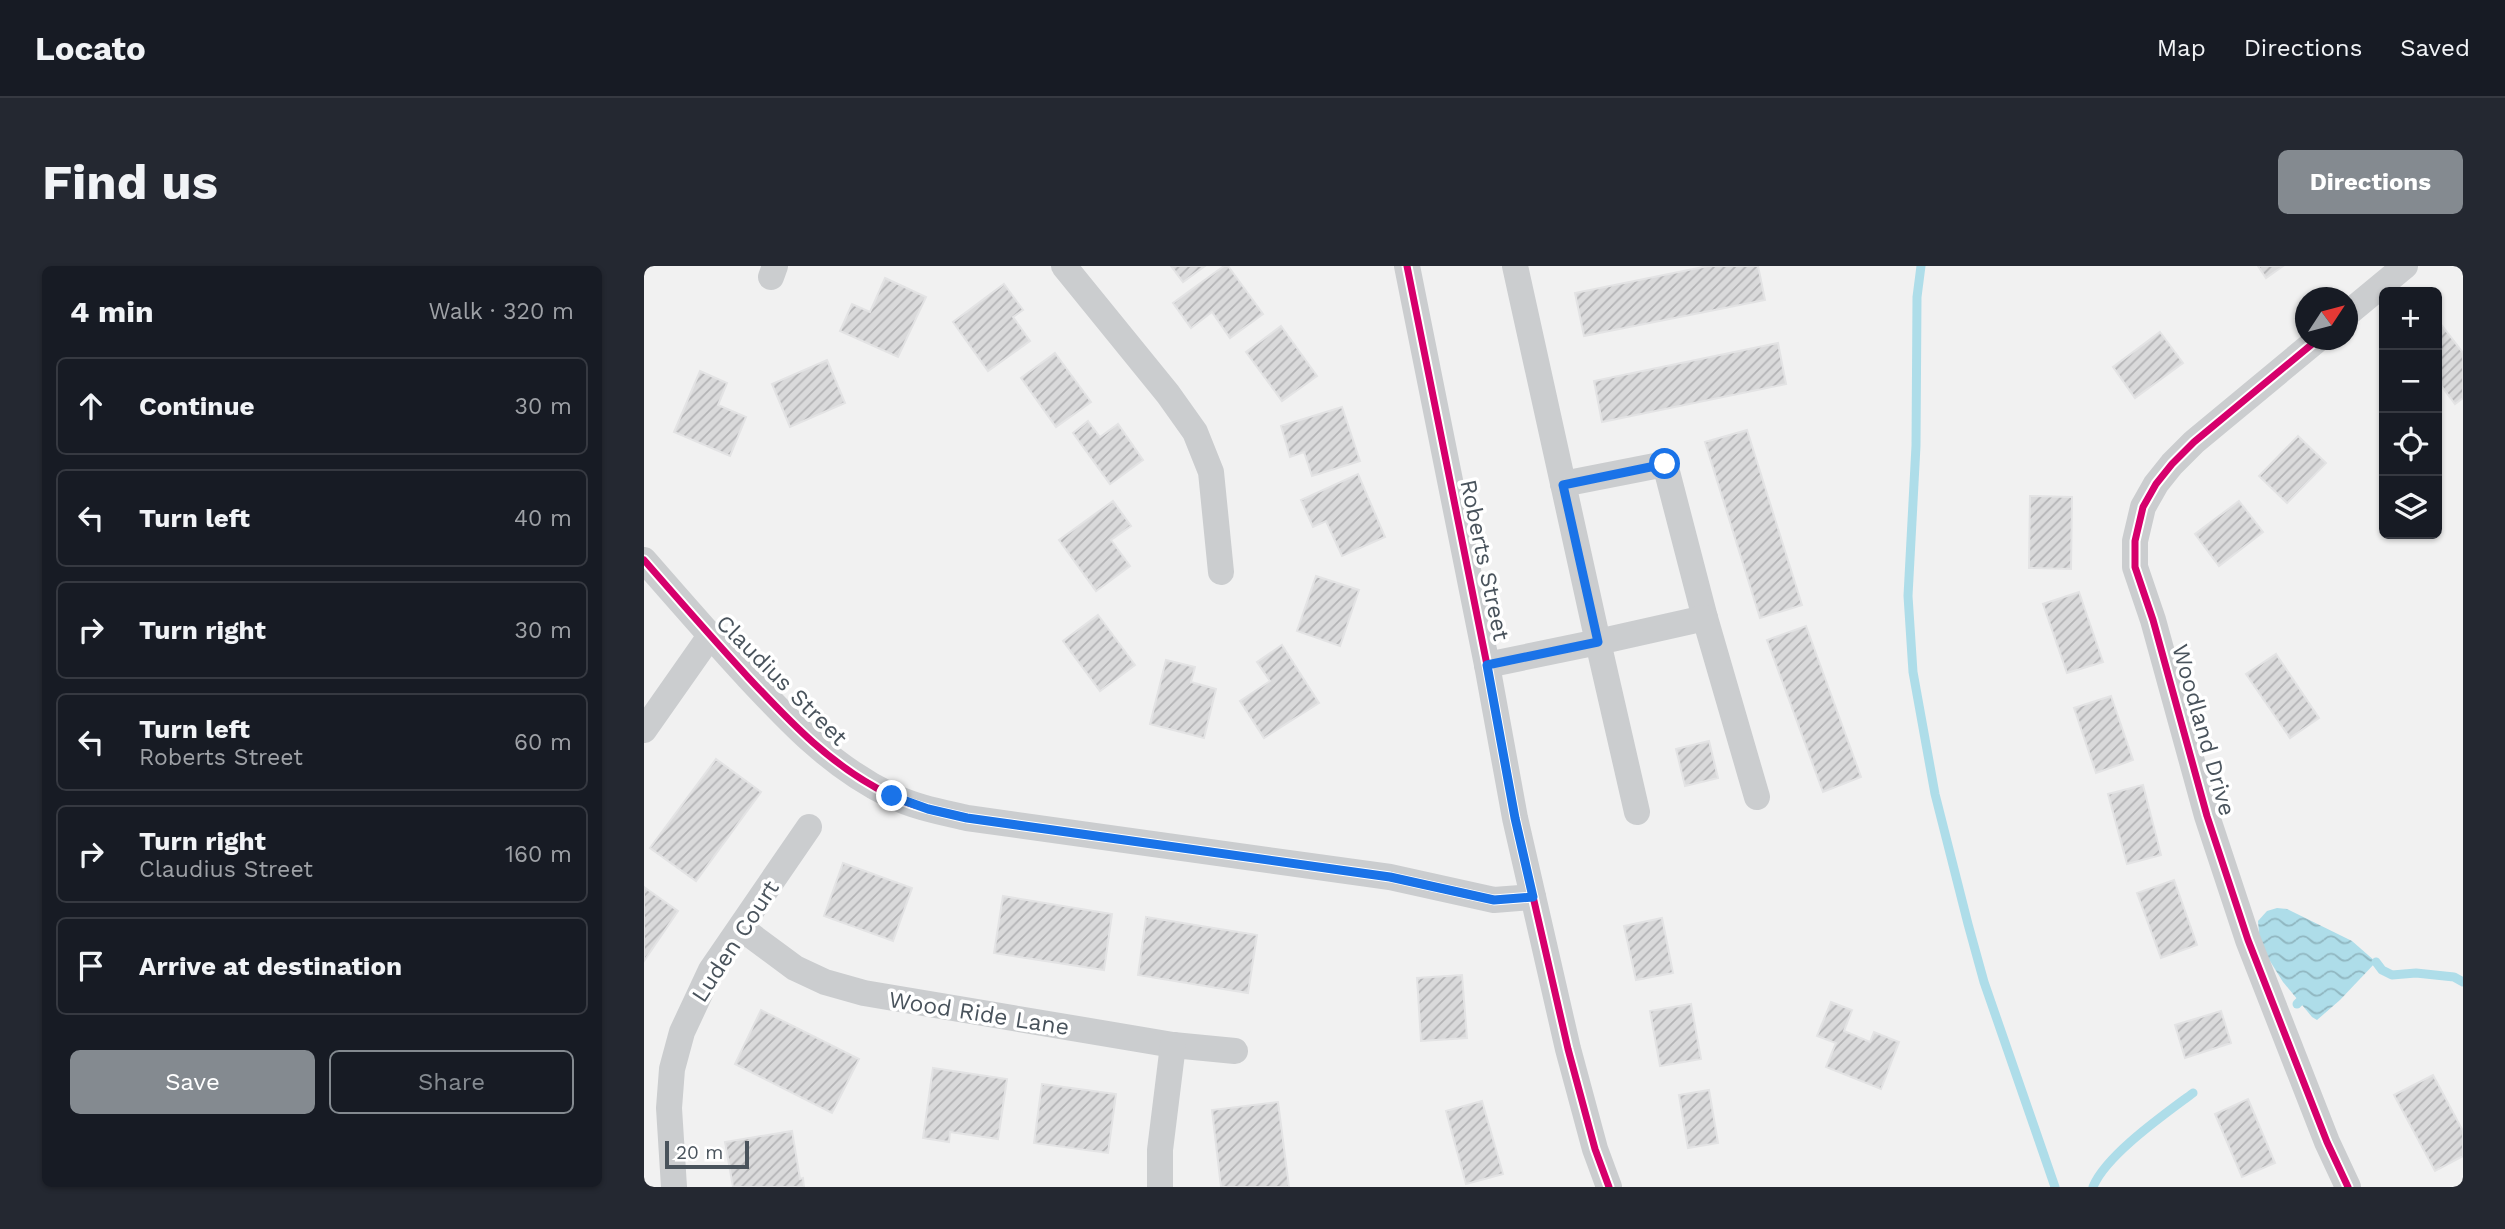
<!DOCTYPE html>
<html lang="en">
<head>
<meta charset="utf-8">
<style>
  body { margin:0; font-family:"Work Sans",sans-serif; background:#242831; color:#f1f3f6 }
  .controls { position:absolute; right:21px; top:21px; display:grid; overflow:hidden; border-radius:10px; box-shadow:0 2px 5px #0004 }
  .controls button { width:63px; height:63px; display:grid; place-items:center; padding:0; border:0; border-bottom:2px solid #363941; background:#171b24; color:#f1f3f6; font:35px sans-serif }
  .compass { position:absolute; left:1651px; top:21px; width:63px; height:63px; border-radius:50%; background:#171b24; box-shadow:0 2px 5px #0004; rotate:54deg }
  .scale { position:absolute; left:21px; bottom:18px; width:84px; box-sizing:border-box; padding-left:7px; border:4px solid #49535c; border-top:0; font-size:19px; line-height:24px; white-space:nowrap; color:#49535c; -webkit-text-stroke:5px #fff; paint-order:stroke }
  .stop { position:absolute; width:21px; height:21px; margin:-16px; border:5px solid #1a73e8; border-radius:50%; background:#fff }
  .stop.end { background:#1a73e8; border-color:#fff; box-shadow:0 2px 7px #0008 }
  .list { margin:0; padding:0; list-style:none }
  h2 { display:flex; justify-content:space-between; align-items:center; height:91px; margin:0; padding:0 28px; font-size:30px }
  h2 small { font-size:23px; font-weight:400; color:#9ea1a6 }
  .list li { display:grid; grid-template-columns:46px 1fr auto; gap:21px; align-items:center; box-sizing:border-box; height:98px; margin:0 14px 14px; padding:0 14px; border:2px solid #363941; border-radius:10px }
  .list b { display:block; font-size:26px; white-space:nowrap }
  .list p { margin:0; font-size:23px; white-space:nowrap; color:#9ea1a6 }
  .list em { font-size:23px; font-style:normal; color:#9ea1a6 }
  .actions { display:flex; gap:14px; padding:21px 28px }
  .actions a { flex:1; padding:16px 0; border:2px solid #848a90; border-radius:10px; text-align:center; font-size:24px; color:#848a90 }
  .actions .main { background:#848a90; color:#fff }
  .icon { flex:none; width:38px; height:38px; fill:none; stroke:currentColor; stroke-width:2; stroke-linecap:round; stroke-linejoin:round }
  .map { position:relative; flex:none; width:1819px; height:921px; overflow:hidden; border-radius:10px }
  header { display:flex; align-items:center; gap:42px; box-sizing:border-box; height:98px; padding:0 35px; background:#171b24; border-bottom:2px solid #363941 }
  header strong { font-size:33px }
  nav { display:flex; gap:38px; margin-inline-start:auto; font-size:24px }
  .intro { display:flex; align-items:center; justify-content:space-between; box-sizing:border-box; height:168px; padding:0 42px }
  h1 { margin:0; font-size:49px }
  .button { padding:18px 32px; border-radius:10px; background:#848a90; color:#fff; font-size:24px; font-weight:700 }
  main { display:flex; gap:42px; padding:0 42px }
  aside { flex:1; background:#171b24; border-radius:10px; box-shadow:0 2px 5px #0004 }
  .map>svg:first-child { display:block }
  .water { fill:url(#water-waves) }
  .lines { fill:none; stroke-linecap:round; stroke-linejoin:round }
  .stream { stroke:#aedde9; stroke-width:9 }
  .building { fill:url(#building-hatch); stroke:#e3e3e4; stroke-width:2 }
  .minor { stroke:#cbcdcf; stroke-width:26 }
  .cycleway-casing { stroke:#fff; stroke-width:11 }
  .cycleway { stroke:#d6006c; stroke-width:7 }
  .route { stroke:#1a73e8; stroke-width:9 }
  .labels { text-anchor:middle; stroke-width:7; stroke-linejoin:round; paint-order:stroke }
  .street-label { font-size:23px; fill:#49535c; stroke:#fff }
</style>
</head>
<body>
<header>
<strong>Locato</strong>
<nav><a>Map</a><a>Directions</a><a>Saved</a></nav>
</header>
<div class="intro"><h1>Find us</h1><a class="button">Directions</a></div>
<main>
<aside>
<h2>4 min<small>Walk · 320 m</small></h2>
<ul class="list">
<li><svg class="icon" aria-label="ahead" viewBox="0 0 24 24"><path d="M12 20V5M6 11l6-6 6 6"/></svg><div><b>Continue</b></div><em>30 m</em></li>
<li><svg class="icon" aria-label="left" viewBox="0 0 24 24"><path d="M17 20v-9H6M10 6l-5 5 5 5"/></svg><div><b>Turn left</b></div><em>40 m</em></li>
<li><svg class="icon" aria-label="right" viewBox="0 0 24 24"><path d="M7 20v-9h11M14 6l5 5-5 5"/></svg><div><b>Turn right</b></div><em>30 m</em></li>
<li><svg class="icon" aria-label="left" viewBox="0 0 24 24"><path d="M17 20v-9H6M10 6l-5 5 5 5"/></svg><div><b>Turn left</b><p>Roberts Street</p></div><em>60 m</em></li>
<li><svg class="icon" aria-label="right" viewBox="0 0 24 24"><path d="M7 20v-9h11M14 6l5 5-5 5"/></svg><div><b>Turn right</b><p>Claudius Street</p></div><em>160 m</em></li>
<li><svg class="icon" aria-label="arrive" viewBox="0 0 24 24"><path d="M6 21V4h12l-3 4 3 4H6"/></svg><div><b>Arrive at destination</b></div></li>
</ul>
<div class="actions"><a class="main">Save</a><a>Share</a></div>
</aside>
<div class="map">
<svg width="1819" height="921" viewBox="0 0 1819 921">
  <defs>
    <pattern id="water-waves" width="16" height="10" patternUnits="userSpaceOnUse" patternTransform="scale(1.75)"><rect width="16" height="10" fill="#aedde9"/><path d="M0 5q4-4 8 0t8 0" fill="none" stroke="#90b6c0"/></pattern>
    <pattern id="building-hatch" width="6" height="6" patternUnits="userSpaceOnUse" patternTransform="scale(1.75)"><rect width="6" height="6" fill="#dadadb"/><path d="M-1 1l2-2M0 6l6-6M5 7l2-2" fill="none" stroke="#b3b3b5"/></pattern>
  </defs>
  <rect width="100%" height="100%" fill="#f1f1f1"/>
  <!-- water -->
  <polygon class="water" points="1633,642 1643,643 1708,675 1732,696 1696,734 1673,754 1668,751 1639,716 1616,679 1614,655 1623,645"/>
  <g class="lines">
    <!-- stream -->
    <g class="stream">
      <polyline points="1277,0 1273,31 1272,180 1264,330 1269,406 1291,528 1324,658 1340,716 1411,921"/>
      <polyline points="1732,696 1738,704 1748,709 1772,707 1810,711 1819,716"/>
      <polyline points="1653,738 1656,735"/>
      <path d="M1449,921C1462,889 1521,848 1549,827"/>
    </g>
  </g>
  <!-- building -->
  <g class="building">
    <polygon points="527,0 561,0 539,16"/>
    <polygon points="580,0 584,0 619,48 586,72 568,46 547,62 529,37"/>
    <polygon points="1064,0 1114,0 1121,34 940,70 931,27"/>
    <polygon points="1614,0 1639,0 1622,12"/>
    <polygon points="241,12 282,31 254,91 196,65 208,38 226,46"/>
    <polygon points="360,18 379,44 369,51 386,75 344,105 309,56"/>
    <polygon points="1793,53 1819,87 1819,132 1811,138 1793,114"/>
    <polygon points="637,60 673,110 638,135 602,86"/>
    <polygon points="1516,66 1539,97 1491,132 1469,101"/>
    <polygon points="1134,77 1142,118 958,156 950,115"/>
    <polygon points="411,87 447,136 412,161 377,112"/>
    <polygon points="183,94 201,137 146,161 128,118"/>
    <polygon points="56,105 83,117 74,139 102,151 86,190 30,166"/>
    <polygon points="698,141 716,195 668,210 660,186 646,191 637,160"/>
    <polygon points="444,155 456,171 474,158 499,194 466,218 429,167"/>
    <polygon points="1103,164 1158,339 1116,352 1061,176"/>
    <polygon points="1654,170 1682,197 1643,237 1615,210"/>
    <polygon points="714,208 741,271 698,290 682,255 669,261 657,234"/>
    <polygon points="1386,230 1428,231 1427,303 1385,302"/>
    <polygon points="469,235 487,260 467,274 486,300 452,325 415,274"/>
    <polygon points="1595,235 1619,266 1575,300 1551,268"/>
    <polygon points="672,310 715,324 696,380 653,365"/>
    <polygon points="1435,326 1459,396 1423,407 1399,338"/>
    <polygon points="454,349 491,399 456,425 419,375"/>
    <polygon points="1162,360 1217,511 1179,526 1123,374"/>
    <polygon points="638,379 675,437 620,472 596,435 626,415 613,396"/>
    <polygon points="1632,388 1675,452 1646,472 1602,408"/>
    <polygon points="522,394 551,401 547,416 572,423 560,472 506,458"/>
    <polygon points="1467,430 1489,494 1452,507 1430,442"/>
    <polygon points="1065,475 1074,512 1041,520 1032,483"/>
    <polygon points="72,493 117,526 52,615 6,582"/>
    <polygon points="1499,519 1517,589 1483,598 1464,528"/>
    <polygon points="199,597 268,622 249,675 180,650"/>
    <polygon points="1530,614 1553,679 1517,692 1493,627"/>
    <polygon points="0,621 34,645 0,695"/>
    <polygon points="359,630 468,648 460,704 350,687"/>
    <polygon points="502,651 613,669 604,727 494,709"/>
    <polygon points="1018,652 1029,707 992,714 980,660"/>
    <polygon points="818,709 823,772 777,775 773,712"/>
    <polygon points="1187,736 1208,744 1200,765 1226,776 1230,766 1255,776 1237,823 1182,801 1192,777 1173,770"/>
    <polygon points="1047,738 1057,793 1016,800 1006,745"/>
    <polygon points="117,744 215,793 188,847 91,798"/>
    <polygon points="1577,745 1587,777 1541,792 1531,759"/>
    <polygon points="289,802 363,813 354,873 306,866 305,876 279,872"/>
    <polygon points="1789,809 1819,865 1819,890 1791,905 1750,829"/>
    <polygon points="398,818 472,828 464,887 390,877"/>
    <polygon points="1065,824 1074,877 1044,882 1035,829"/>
    <polygon points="1604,833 1631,897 1598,911 1571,848"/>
    <polygon points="838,835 859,908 822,918 802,845"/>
    <polygon points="634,836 645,921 577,921 568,844"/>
    <polygon points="148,865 156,913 159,912 160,921 89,921 81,876"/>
  </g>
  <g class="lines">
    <!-- minor -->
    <g class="minor">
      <polyline points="420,0 524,128 551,166 567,206 577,306"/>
      <polyline points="763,0 843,399 871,552 924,783 951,883 965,921"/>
      <polyline points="127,11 131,0"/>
      <polyline points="1703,48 1761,0"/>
      <polyline points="1673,74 1550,176 1528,198 1512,218 1499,241 1491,275 1491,301 1509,354 1563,550 1604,674 1683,876 1704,921"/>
      <polyline points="919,218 1021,198 1061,352"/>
      <path d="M0,294C34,333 68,372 103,410C146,456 188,501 246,529C270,541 297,546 323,552L746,611L850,634L889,631"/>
      <polyline points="843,399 954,376 871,0"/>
      <polyline points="0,464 66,370"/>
      <polyline points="993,546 954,376 1061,352 1113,531"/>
      <polyline points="97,662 151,702 181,716 220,727 529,779 591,785"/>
      <polyline points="30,921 25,842 28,803 38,766 67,704 165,561"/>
      <polyline points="516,921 516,884 529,779"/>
    </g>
    <!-- cycleway casing -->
    <g class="cycleway-casing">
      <g id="cycleway">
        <polyline points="763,0 843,399 871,552 924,783 951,883 965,921"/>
        <polyline points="1673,74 1550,176 1528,198 1512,218 1499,241 1491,275 1491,301 1509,354 1563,550 1604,674 1683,876 1704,921"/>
        <path d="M0,294C34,333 68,372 103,410C146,456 188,501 246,529C270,541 297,546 323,552L746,611L850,634L889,631"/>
      </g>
    </g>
    <!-- cycleway -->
    <use href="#cycleway" class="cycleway"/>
  </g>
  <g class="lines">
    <!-- route -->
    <polyline class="route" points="248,530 284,543 323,552 746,611 850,634 889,631 871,552 843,399 954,376 919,219 1021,198"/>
  </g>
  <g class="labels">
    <!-- street labels -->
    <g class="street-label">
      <text transform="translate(841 294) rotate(78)" y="8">Roberts Street</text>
      <text transform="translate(138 414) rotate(45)" y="8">Claudius Street</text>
      <text transform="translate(1560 464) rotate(74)" y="8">Woodland Drive</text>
      <text transform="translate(91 675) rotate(-57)" y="8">Luden Court</text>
      <text transform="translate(335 747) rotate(9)" y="8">Wood Ride Lane</text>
    </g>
  </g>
</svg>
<div class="controls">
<button>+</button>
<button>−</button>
<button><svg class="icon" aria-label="locate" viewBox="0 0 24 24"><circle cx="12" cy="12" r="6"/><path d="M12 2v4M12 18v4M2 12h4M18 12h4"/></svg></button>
<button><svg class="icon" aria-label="layers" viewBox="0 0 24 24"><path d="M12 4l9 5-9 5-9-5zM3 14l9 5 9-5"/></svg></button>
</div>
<svg class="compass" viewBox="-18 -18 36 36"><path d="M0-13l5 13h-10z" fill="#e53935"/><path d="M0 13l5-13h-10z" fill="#9ea1a6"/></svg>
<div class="scale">20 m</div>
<div class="stop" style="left:1021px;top:198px"></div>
<div class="stop end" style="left:248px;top:530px"></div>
</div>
</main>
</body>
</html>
